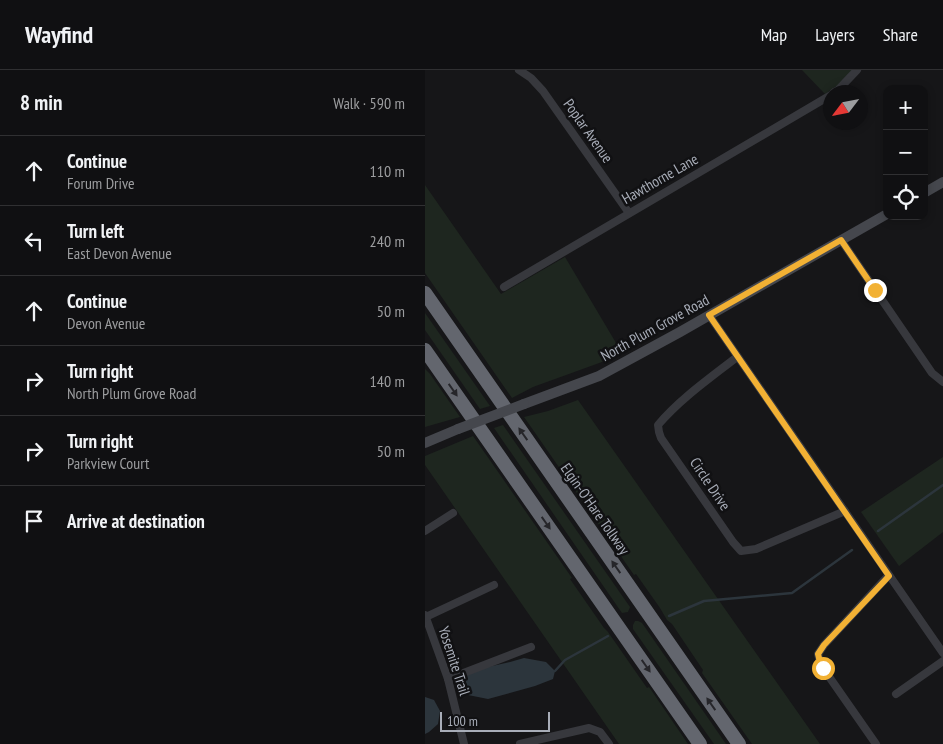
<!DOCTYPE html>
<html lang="en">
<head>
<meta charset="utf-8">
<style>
  body { margin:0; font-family:"PT Sans Narrow",sans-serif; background:#1e1e20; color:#f1f3f6 }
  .controls { position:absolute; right:15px; top:15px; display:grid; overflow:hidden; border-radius:10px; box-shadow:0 2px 8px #0003 }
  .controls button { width:45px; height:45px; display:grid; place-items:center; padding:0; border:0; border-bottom:1px solid #303032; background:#101012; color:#f1f3f6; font:25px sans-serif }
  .compass { position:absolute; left:398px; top:15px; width:45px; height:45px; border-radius:50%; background:#101012; box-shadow:0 2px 8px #0003; rotate:238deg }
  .scale { position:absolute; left:15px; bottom:12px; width:110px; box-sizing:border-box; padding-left:5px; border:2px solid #a8adb8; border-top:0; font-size:14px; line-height:18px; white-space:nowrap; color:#a8adb8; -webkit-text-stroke:4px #111113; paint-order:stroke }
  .stop { position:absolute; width:15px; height:15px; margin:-11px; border:4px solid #f2b134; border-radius:50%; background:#fff }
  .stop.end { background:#f2b134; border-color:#fff; box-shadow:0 1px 5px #0008 }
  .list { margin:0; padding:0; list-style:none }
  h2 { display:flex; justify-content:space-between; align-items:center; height:65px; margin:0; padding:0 20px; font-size:21px }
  h2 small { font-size:16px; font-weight:400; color:#9c9d9f }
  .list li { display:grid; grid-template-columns:32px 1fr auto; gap:15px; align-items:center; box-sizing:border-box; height:70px; padding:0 20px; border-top:1px solid #303032 }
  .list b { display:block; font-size:19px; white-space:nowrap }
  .list p { margin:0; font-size:16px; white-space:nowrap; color:#9c9d9f }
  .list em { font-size:16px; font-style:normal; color:#9c9d9f }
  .icon { flex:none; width:28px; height:28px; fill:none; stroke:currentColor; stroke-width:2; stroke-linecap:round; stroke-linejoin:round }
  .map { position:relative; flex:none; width:518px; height:674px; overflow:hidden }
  header { display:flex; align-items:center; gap:30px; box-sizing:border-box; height:70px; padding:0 25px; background:#101012; border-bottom:1px solid #303032 }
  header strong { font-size:24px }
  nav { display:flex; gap:28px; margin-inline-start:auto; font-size:18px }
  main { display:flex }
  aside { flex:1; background:#101012 }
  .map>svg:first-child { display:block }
  .green { fill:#1e261f }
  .water { fill:#2c353c }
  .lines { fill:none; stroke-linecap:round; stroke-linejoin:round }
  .stream { stroke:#2c353c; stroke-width:2.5 }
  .street { stroke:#37383d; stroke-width:8 }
  .secondary { stroke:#45474d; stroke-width:10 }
  .highway { stroke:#63666e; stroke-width:14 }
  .secondary-bridge { stroke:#45474d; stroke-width:10 }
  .oneway { fill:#26262a }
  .route { stroke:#f2b134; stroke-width:6 }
  .labels { text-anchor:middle; stroke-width:5; stroke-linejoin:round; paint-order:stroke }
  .street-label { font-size:15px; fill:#a8adb8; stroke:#111113 }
</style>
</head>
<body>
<header>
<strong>Wayfind</strong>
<nav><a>Map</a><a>Layers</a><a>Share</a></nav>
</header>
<main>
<aside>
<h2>8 min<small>Walk · 590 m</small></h2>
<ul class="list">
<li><svg class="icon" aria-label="ahead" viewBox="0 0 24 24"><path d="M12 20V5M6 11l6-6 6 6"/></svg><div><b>Continue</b><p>Forum Drive</p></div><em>110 m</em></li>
<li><svg class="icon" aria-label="left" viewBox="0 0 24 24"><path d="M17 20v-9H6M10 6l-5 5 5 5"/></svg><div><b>Turn left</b><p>East Devon Avenue</p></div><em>240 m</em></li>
<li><svg class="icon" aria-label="ahead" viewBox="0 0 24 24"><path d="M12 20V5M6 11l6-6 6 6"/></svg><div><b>Continue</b><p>Devon Avenue</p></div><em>50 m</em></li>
<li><svg class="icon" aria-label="right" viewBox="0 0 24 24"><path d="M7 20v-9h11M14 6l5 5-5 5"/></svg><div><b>Turn right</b><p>North Plum Grove Road</p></div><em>140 m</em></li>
<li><svg class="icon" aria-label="right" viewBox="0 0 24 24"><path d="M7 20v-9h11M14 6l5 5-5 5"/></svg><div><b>Turn right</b><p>Parkview Court</p></div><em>50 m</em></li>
<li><svg class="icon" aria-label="arrive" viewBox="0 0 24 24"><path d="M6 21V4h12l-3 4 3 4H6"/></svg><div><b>Arrive at destination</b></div></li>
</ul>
</aside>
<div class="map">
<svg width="518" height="674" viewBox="0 0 518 674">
  <rect width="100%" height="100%" fill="#161618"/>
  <!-- green -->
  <g class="green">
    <polygon points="377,0 427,0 413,15 400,24"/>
    <polygon points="0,115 76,224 140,187 197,283 188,288 108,317 87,328 0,203"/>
    <polygon points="0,243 65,336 55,339 0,260"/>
    <polygon points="0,299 5,304 35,347 0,357"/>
    <polygon points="153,330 395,674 327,674 277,603 278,600 247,554 242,550 235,538 211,504 209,505 99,347 123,341"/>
    <polygon points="78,355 205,537 203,542 197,543 69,358"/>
    <polygon points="48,366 147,508 145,509 179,558 183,562 222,618 224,617 263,674 194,674 0,395 0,386"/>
    <polygon points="518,387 518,462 474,496 436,442"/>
    <polygon points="210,551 213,551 217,553 301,674 289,674 208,559 208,555"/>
  </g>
  <!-- water -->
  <g class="water">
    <polygon points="99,588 121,592 130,601 128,609 110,616 63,629 43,625 39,621 37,615 38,608 54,599 85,592"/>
    <polygon points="0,627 9,630 15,641 13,654 4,662 0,664"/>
  </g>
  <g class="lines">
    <!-- stream -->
    <g class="stream">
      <polyline points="453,461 518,415"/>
      <polyline points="244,546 279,531 367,523 427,480"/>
      <polyline points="130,601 140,590 183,566"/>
    </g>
    <!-- street -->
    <g class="street">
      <polyline points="94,0 106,8 118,21 204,143"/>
      <polyline points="409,22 413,20 432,0"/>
      <polyline points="416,170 507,303 518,312"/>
      <polyline points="79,217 406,25"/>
      <polyline points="284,245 518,583"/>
      <path d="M312,287C285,308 255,329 233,355L234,362L236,368L308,472L316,481L331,479L420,441"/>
      <polyline points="0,461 28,443"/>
      <polyline points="0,545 23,609 39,674"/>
      <polyline points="1,547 69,515"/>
      <polyline points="23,609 106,577"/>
      <polyline points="471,624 518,591"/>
      <polyline points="95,674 164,658 175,662 184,674"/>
      <polyline points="451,674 398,598 395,592 393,584 399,575 464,505"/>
    </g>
    <!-- secondary -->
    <g class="secondary">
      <polyline points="499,123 518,112"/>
      <polyline points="99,334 174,306 255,262 462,144"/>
      <polyline points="0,373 33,359"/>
    </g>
    <!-- highway -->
    <g class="highway">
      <polyline points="0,223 314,674"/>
      <polyline points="0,280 275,674"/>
    </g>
    <!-- secondary-bridge -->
    <polyline class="secondary-bridge" points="33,359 99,334"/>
  </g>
  <!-- one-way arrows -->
  <defs><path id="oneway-solid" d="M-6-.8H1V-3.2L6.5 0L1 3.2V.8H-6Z" transform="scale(1.25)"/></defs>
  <g class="oneway">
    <use href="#oneway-solid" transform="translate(28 320) rotate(55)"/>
    <use href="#oneway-solid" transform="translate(98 364) rotate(-125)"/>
    <use href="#oneway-solid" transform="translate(121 453) rotate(55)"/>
    <use href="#oneway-solid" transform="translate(191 497) rotate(-125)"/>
    <use href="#oneway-solid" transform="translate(221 596) rotate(55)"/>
    <use href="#oneway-solid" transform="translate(286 634) rotate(-125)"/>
  </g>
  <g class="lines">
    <!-- route -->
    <polyline class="route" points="398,598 395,592 393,584 399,575 464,506 284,245 416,170 450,220"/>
  </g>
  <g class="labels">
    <!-- street labels -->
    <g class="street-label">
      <text transform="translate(163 61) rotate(55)" y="5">Poplar Avenue</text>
      <text transform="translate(235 109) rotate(-30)" y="5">Hawthorne Lane</text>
      <text transform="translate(230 258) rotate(-29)" y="5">North Plum Grove Road</text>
      <text transform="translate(285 414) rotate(56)" y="5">Circle Drive</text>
      <text transform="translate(170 439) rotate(55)" y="5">Elgin-O'Hare Tollway</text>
      <text transform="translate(29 591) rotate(72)" y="5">Yosemite Trail</text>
    </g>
  </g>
</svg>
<div class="controls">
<button>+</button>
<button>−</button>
<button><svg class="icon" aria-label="locate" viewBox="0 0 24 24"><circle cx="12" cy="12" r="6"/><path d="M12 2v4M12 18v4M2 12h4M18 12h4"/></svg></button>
</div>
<svg class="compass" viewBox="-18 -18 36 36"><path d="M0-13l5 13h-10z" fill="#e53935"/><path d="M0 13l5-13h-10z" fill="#9c9d9f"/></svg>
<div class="scale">100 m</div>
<div class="stop" style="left:398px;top:598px"></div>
<div class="stop end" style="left:450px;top:220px"></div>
</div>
</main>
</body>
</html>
